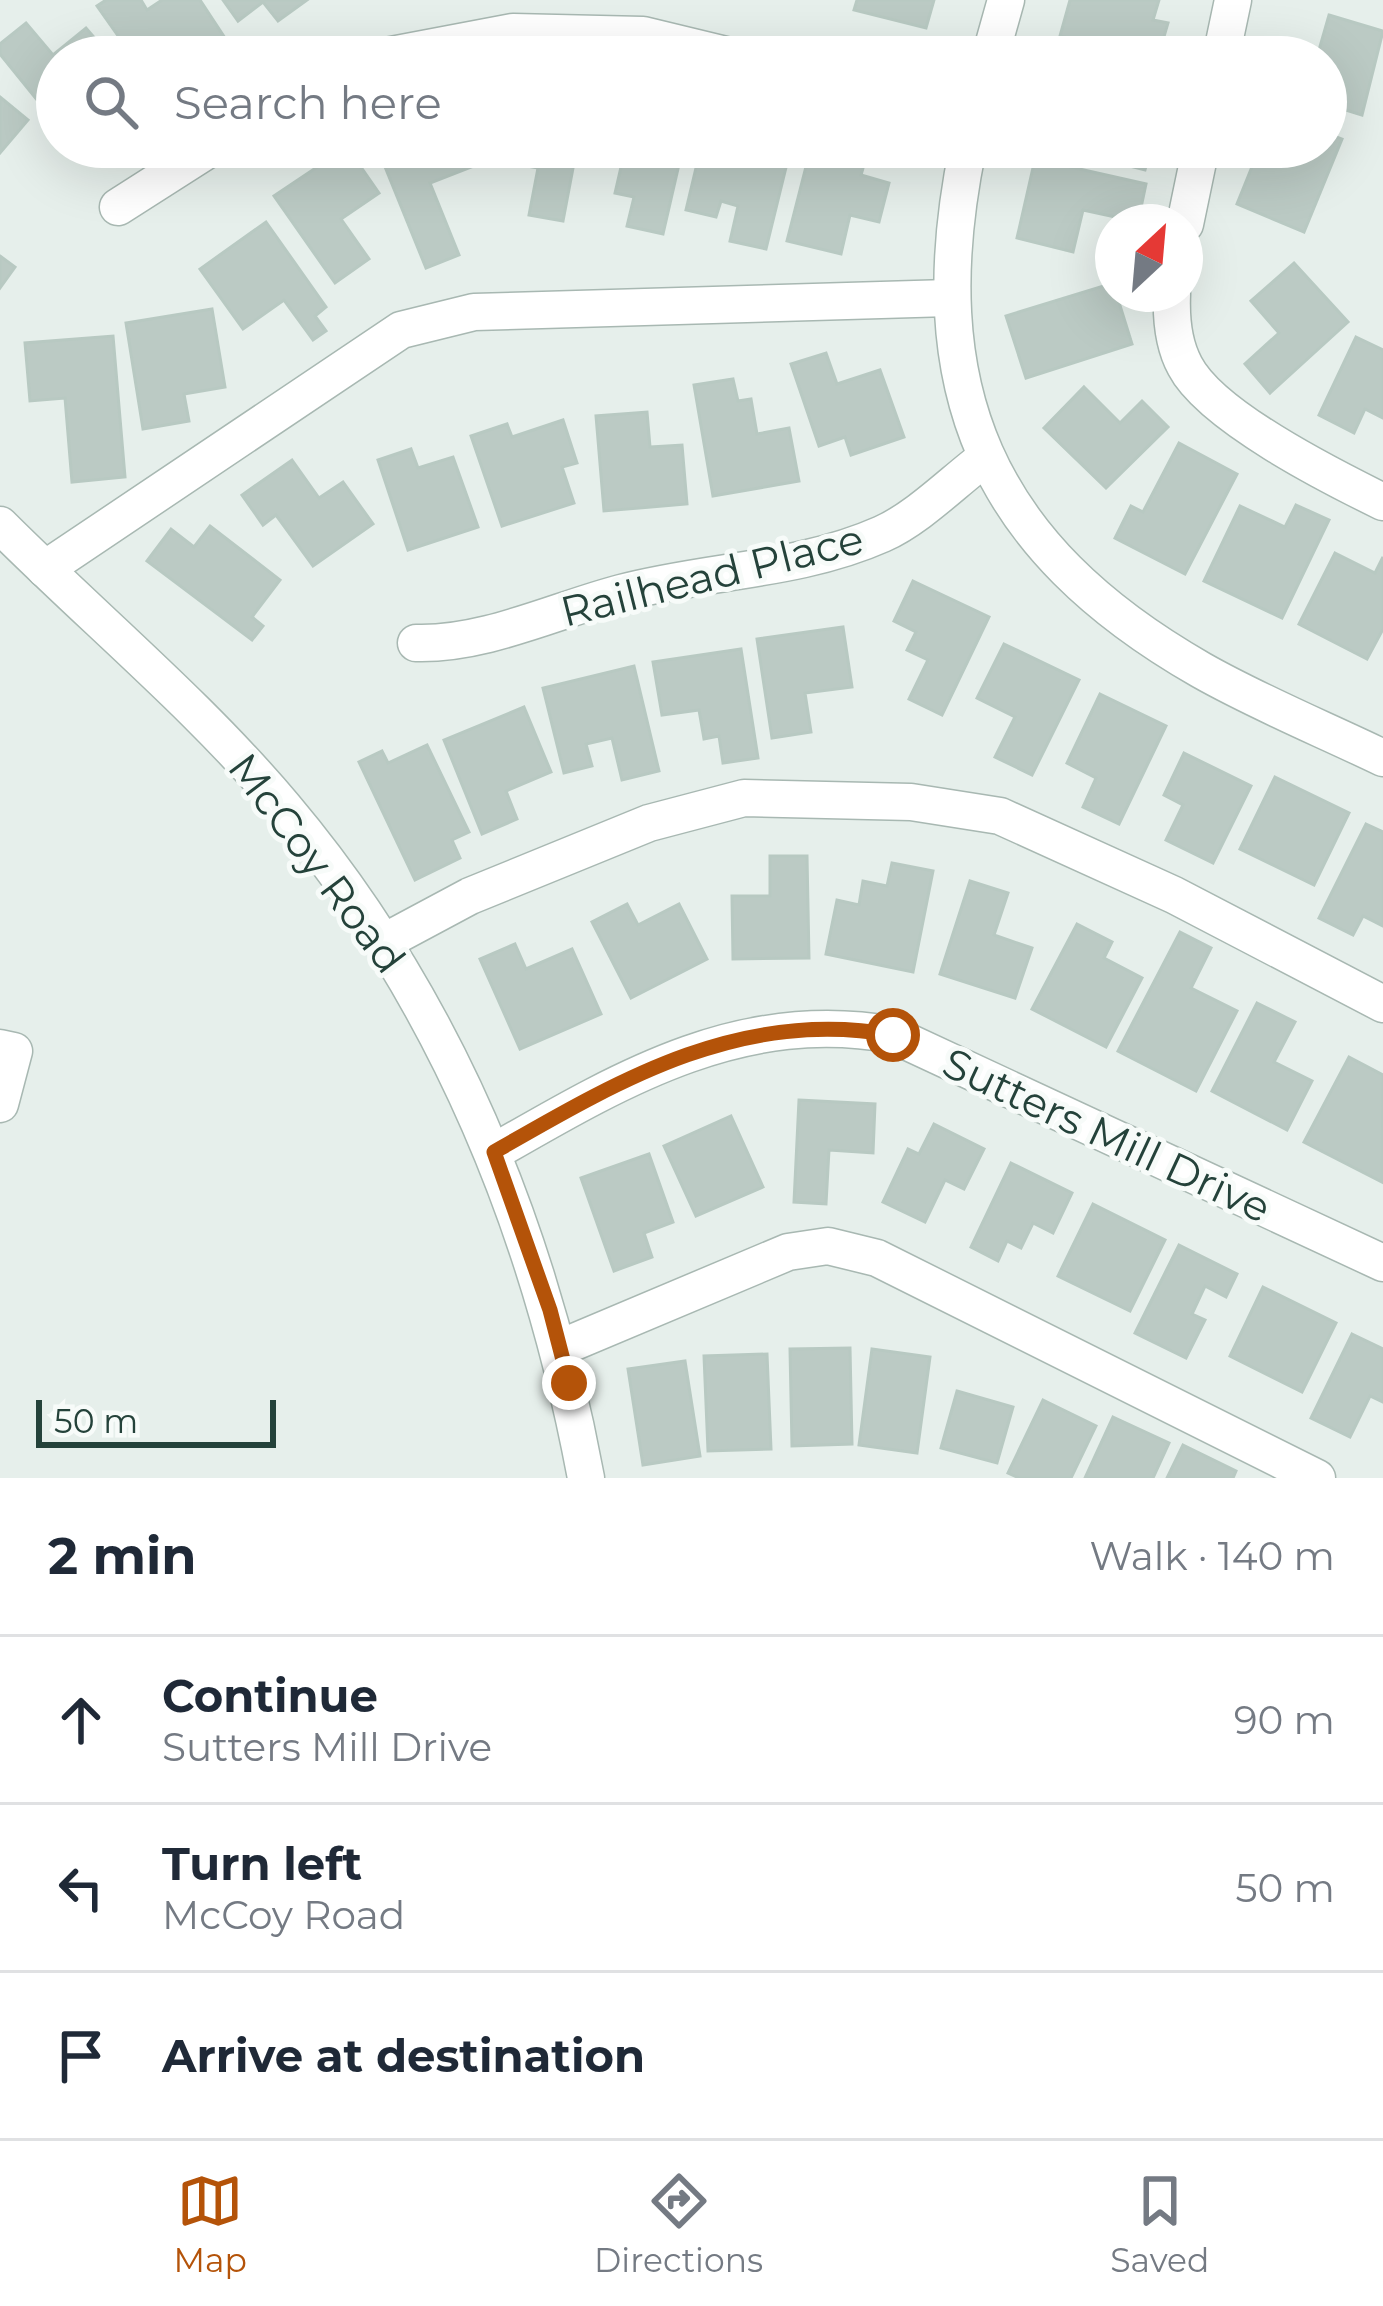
<!DOCTYPE html>
<html lang="en">
<head>
<meta charset="utf-8">
<style>
  body { margin:0; font-family:Montserrat,sans-serif; background:#f6f6f7; color:#1f2937 }
  .compass { position:absolute; left:1095px; top:204px; width:108px; height:108px; border-radius:50%; background:#fff; box-shadow:0 12px 48px #0002; rotate:26deg }
  .scale { position:absolute; left:36px; bottom:30px; width:240px; box-sizing:border-box; padding-left:12px; border:6px solid #24423a; border-top:0; font-size:33px; line-height:42px; white-space:nowrap; color:#24423a; -webkit-text-stroke:9px #f7fbf9; paint-order:stroke }
  .stop { position:absolute; width:36px; height:36px; margin:-27px; border:9px solid #b45309; border-radius:50%; background:#fff }
  .stop.end { background:#b45309; border-color:#fff; box-shadow:0 3px 12px #0008 }
  .list { margin:0; padding:0; list-style:none }
  h2 { display:flex; justify-content:space-between; align-items:center; height:156px; margin:0; padding:0 48px; font-size:51px }
  h2 small { font-size:39px; font-weight:400; color:#747a83 }
  .list li { display:grid; grid-template-columns:78px 1fr auto; gap:36px; align-items:center; box-sizing:border-box; height:168px; padding:0 48px; border-top:3px solid #e0e1e3 }
  .list b { display:block; font-size:45px; white-space:nowrap }
  .list p { margin:0; font-size:39px; white-space:nowrap; color:#747a83 }
  .list em { font-size:39px; font-style:normal; color:#747a83 }
  .icon { flex:none; width:66px; height:66px; fill:none; stroke:currentColor; stroke-width:2; stroke-linecap:round; stroke-linejoin:round }
  .map { position:relative; flex:none; width:1383px; height:1478px; overflow:hidden }
  .search { position:absolute; background:#fff; box-shadow:0 12px 48px #0002; left:36px; right:36px; top:36px; height:132px; display:flex; align-items:center; gap:30px; box-sizing:border-box; padding:0 42px; border-radius:66px; color:#747a83; font-size:45px }
  .sheet { height:660px; background:#fff }
  nav { display:flex; justify-content:space-around; align-items:center; box-sizing:border-box; height:168px; border-top:3px solid #e0e1e3; background:#fff; font-size:33px; color:#747a83 }
  nav a { display:grid; justify-items:center; gap:6px }
  nav .on { color:#b45309 }
  .map>svg:first-child { display:block }
  .building { fill:#bbcac4; stroke:#b8c9c2; stroke-width:3 }
  .lines { fill:none; stroke-linecap:round; stroke-linejoin:round }
  .minor-casing { stroke:#a8b8b2; stroke-width:39 }
  .minor { stroke:#fff; stroke-width:36 }
  .route { stroke:#b45309; stroke-width:15 }
  .labels { text-anchor:middle; stroke-width:10; stroke-linejoin:round; paint-order:stroke }
  .street-label { font-size:42px; fill:#24423a; stroke:#f7fbf9 }
</style>
</head>
<body>
<div class="map">
<svg width="1383" height="1478" viewBox="0 0 1383 1478">
  <rect width="100%" height="100%" fill="#e6efeb"/>
  <!-- building -->
  <g class="building">
    <polygon points="106,0 141,0 147,10 162,0 200,0 227,41 203,57 133,57 97,6"/>
    <polygon points="223,0 307,0 278,21 263,2 238,21"/>
    <polygon points="857,0 934,0 926,28 854,10"/>
    <polygon points="1070,0 1159,0 1153,20 1168,23 1158,57 1135,57 1060,36"/>
    <polygon points="1329,15 1383,31 1362,115 1326,104 1326,57 1317,57"/>
    <polygon points="26,23 53,55 86,28 111,57 57,57 57,103 46,111 0,54 0,44"/>
    <polygon points="0,97 28,120 0,153"/>
    <polygon points="1326,133 1342,139 1304,232 1237,204 1260,147 1326,147"/>
    <polygon points="347,147 379,193 341,219 369,259 335,283 274,196"/>
    <polygon points="377,147 466,147 474,166 430,183 459,255 426,268"/>
    <polygon points="492,147 577,147 563,221 529,215 538,168 490,159"/>
    <polygon points="600,147 683,147 663,234 627,226 634,197 615,193 621,167 597,161"/>
    <polygon points="701,147 791,147 766,249 730,241 738,206 721,201 716,217 686,210"/>
    <polygon points="811,147 865,161 861,175 889,183 879,222 850,215 841,254 787,241"/>
    <polygon points="1055,147 1151,147 1145,170"/>
    <polygon points="1035,159 1146,184 1138,222 1083,210 1073,252 1017,238"/>
    <polygon points="266,222 326,307 315,316 326,331 313,340 284,300 243,329 200,269"/>
    <polygon points="0,256 15,267 0,288"/>
    <polygon points="1294,263 1348,322 1270,393 1245,364 1279,333 1251,301"/>
    <polygon points="1113,283 1132,344 1026,378 1006,316"/>
    <polygon points="212,309 225,387 184,394 189,421 143,429 126,323"/>
    <polygon points="113,336 125,477 72,482 65,398 30,401 25,343"/>
    <polygon points="1356,337 1383,350 1383,418 1365,409 1354,433 1319,415"/>
    <polygon points="826,353 837,384 880,370 904,437 851,455 845,437 819,446 791,364"/>
    <polygon points="733,379 738,401 751,399 757,434 789,428 799,481 713,496 694,385"/>
    <polygon points="1084,387 1120,423 1142,401 1168,427 1106,488 1044,428"/>
    <polygon points="647,412 650,447 682,445 687,504 604,511 596,416"/>
    <polygon points="563,420 577,463 562,467 574,503 502,526 471,436 507,424 512,437"/>
    <polygon points="1179,443 1237,474 1185,574 1115,538 1131,506 1143,512"/>
    <polygon points="411,449 418,468 453,457 478,527 408,550 378,460"/>
    <polygon points="292,460 319,498 343,482 373,524 313,566 276,515 263,525 242,495"/>
    <polygon points="1296,505 1329,520 1282,618 1204,581 1240,506 1285,527"/>
    <polygon points="210,526 280,580 252,617 263,626 252,640 147,561 171,529 194,547"/>
    <polygon points="1335,553 1375,573 1383,557 1383,629 1367,659 1299,624"/>
    <polygon points="913,581 989,617 942,715 909,699 928,660 907,650 916,632 894,621"/>
    <polygon points="843,627 852,687 805,693 811,732 772,738 757,639"/>
    <polygon points="1004,644 1079,680 1032,775 995,757 1015,717 977,698"/>
    <polygon points="741,649 758,758 723,763 719,736 704,739 699,710 662,715 653,662"/>
    <polygon points="634,666 659,771 622,780 612,738 586,744 592,766 564,773 543,688"/>
    <polygon points="1100,694 1166,726 1119,824 1083,807 1096,778 1067,763"/>
    <polygon points="524,707 551,772 506,791 517,819 482,834 444,740"/>
    <polygon points="427,745 469,832 452,840 460,858 415,880 359,762 382,751 388,763"/>
    <polygon points="1184,753 1251,786 1213,863 1166,840 1183,805 1164,795"/>
    <polygon points="1275,777 1349,813 1314,885 1240,849"/>
    <polygon points="1366,824 1383,832 1383,926 1363,916 1353,935 1319,918"/>
    <polygon points="770,856 807,856 809,958 733,959 732,896 770,896"/>
    <polygon points="892,863 933,871 913,972 826,954 837,900 859,905 863,881 887,886"/>
    <polygon points="970,881 1008,893 994,935 1032,948 1015,998 940,974"/>
    <polygon points="627,904 638,925 679,904 707,959 631,998 592,922"/>
    <polygon points="1077,924 1112,942 1104,958 1142,978 1106,1047 1032,1009"/>
    <polygon points="1180,932 1211,948 1191,988 1237,1011 1196,1091 1118,1051"/>
    <polygon points="515,944 526,969 572,949 601,1014 520,1049 480,959"/>
    <polygon points="1257,1003 1295,1022 1274,1062 1312,1081 1287,1130 1212,1091"/>
    <polygon points="1349,1057 1383,1075 1382,1182 1304,1142"/>
    <polygon points="799,1100 875,1104 873,1153 829,1150 826,1204 794,1202"/>
    <polygon points="731,1116 763,1187 696,1216 664,1146"/>
    <polygon points="934,1124 984,1149 964,1189 945,1180 925,1222 883,1202 908,1149 919,1154"/>
    <polygon points="649,1154 673,1222 644,1233 652,1257 614,1271 581,1178"/>
    <polygon points="1011,1163 1072,1193 1053,1233 1033,1223 1021,1248 1007,1241 998,1261 971,1247"/>
    <polygon points="1093,1204 1165,1240 1130,1311 1058,1276"/>
    <polygon points="1179,1245 1237,1274 1226,1297 1205,1286 1192,1314 1205,1320 1186,1358 1135,1333"/>
    <polygon points="1263,1287 1336,1323 1302,1392 1230,1356"/>
    <polygon points="1352,1334 1383,1349 1383,1402 1370,1396 1350,1437 1311,1418"/>
    <polygon points="850,1348 852,1444 792,1446 790,1349"/>
    <polygon points="872,1349 930,1357 917,1453 859,1445"/>
    <polygon points="767,1354 771,1449 708,1451 704,1356"/>
    <polygon points="685,1361 700,1456 643,1465 628,1369"/>
    <polygon points="957,1391 1013,1407 997,1463 941,1448"/>
    <polygon points="1043,1400 1096,1426 1071,1478 1019,1478 1008,1473"/>
    <polygon points="1113,1417 1169,1443 1153,1478 1085,1478"/>
    <polygon points="1183,1445 1236,1471 1233,1478 1167,1478"/>
  </g>
  <g class="lines">
    <!-- minor casing -->
    <g class="minor-casing">
      <g id="minor">
        <polyline points="381,57 513,32 643,35 734,57"/>
        <polyline points="990,57 1006,0"/>
        <polyline points="1221,57 1233,0"/>
        <path d="M968,147C918,388 986,547 1201,670C1259,703 1323,729 1383,758"/>
        <polyline points="118,207 212,147"/>
        <polyline points="1185,224 1201,147"/>
        <path d="M1172,294C1171,318 1173,344 1185,366C1211,416 1332,477 1383,502"/>
        <path d="M0,525C94,619 198,705 284,807C446,999 540,1232 586,1478"/>
        <polyline points="45,569 401,330 474,312 949,298"/>
        <path d="M416,643C485,645 556,610 621,593C707,570 799,571 882,534C918,518 953,482 985,458"/>
        <polyline points="384,942 470,896 649,823 744,798 911,802 1000,816 1174,895 1383,1004"/>
        <polyline points="0,1048 14,1051 0,1104"/>
        <path d="M494,1152C621,1079 742,1007 893,1035L1383,1263"/>
        <polyline points="560,1348 788,1252 828,1246 877,1258 1317,1478"/>
      </g>
    </g>
    <!-- minor -->
    <use href="#minor" class="minor"/>
  </g>
  <g class="lines">
    <!-- route -->
    <path class="route" d="M569,1383L550,1310L494,1152C621,1079 741,1008 893,1035"/>
  </g>
  <g class="labels">
    <!-- street labels -->
    <g class="street-label">
      <text transform="translate(712 575) rotate(-14)" y="15">Railhead Place</text>
      <text transform="translate(317 863) rotate(53)" y="15">McCoy Road</text>
      <text transform="translate(1107 1135) rotate(25)" y="15">Sutters Mill Drive</text>
    </g>
  </g>
</svg>
<svg class="compass" viewBox="-18 -18 36 36"><path d="M0-13l5 13h-10z" fill="#e53935"/><path d="M0 13l5-13h-10z" fill="#747a83"/></svg>
<div class="scale">50 m</div>
<div class="stop" style="left:893px;top:1035px"></div>
<div class="stop end" style="left:569px;top:1383px"></div>
<div class="search"><svg class="icon" aria-label="search" viewBox="0 0 24 24"><circle cx="10" cy="10" r="6"/><path d="M15 15l6 6"/></svg>Search here</div>
</div>
<section class="sheet">
<h2>2 min<small>Walk · 140 m</small></h2>
<ul class="list">
<li><svg class="icon" aria-label="ahead" viewBox="0 0 24 24"><path d="M12 20V5M6 11l6-6 6 6"/></svg><div><b>Continue</b><p>Sutters Mill Drive</p></div><em>90 m</em></li>
<li><svg class="icon" aria-label="left" viewBox="0 0 24 24"><path d="M17 20v-9H6M10 6l-5 5 5 5"/></svg><div><b>Turn left</b><p>McCoy Road</p></div><em>50 m</em></li>
<li><svg class="icon" aria-label="arrive" viewBox="0 0 24 24"><path d="M6 21V4h12l-3 4 3 4H6"/></svg><div><b>Arrive at destination</b></div></li>
</ul>
</section>
<nav>
<a class="on"><svg class="icon" aria-label="map" viewBox="0 0 24 24"><path d="M3 6l6-2 6 2 6-2v14l-6 2-6-2-6 2zM9 4v14M15 6v14"/></svg>Map</a>
<a><svg class="icon" aria-label="directions" viewBox="0 0 24 24"><path d="M12 3l9 9-9 9-9-9zM9 14v-3h6M13 9l2 2-2 2"/></svg>Directions</a>
<a><svg class="icon" aria-label="saved" viewBox="0 0 24 24"><path d="M7 4h10v16l-5-4-5 4z"/></svg>Saved</a>
</nav>
</body>
</html>
